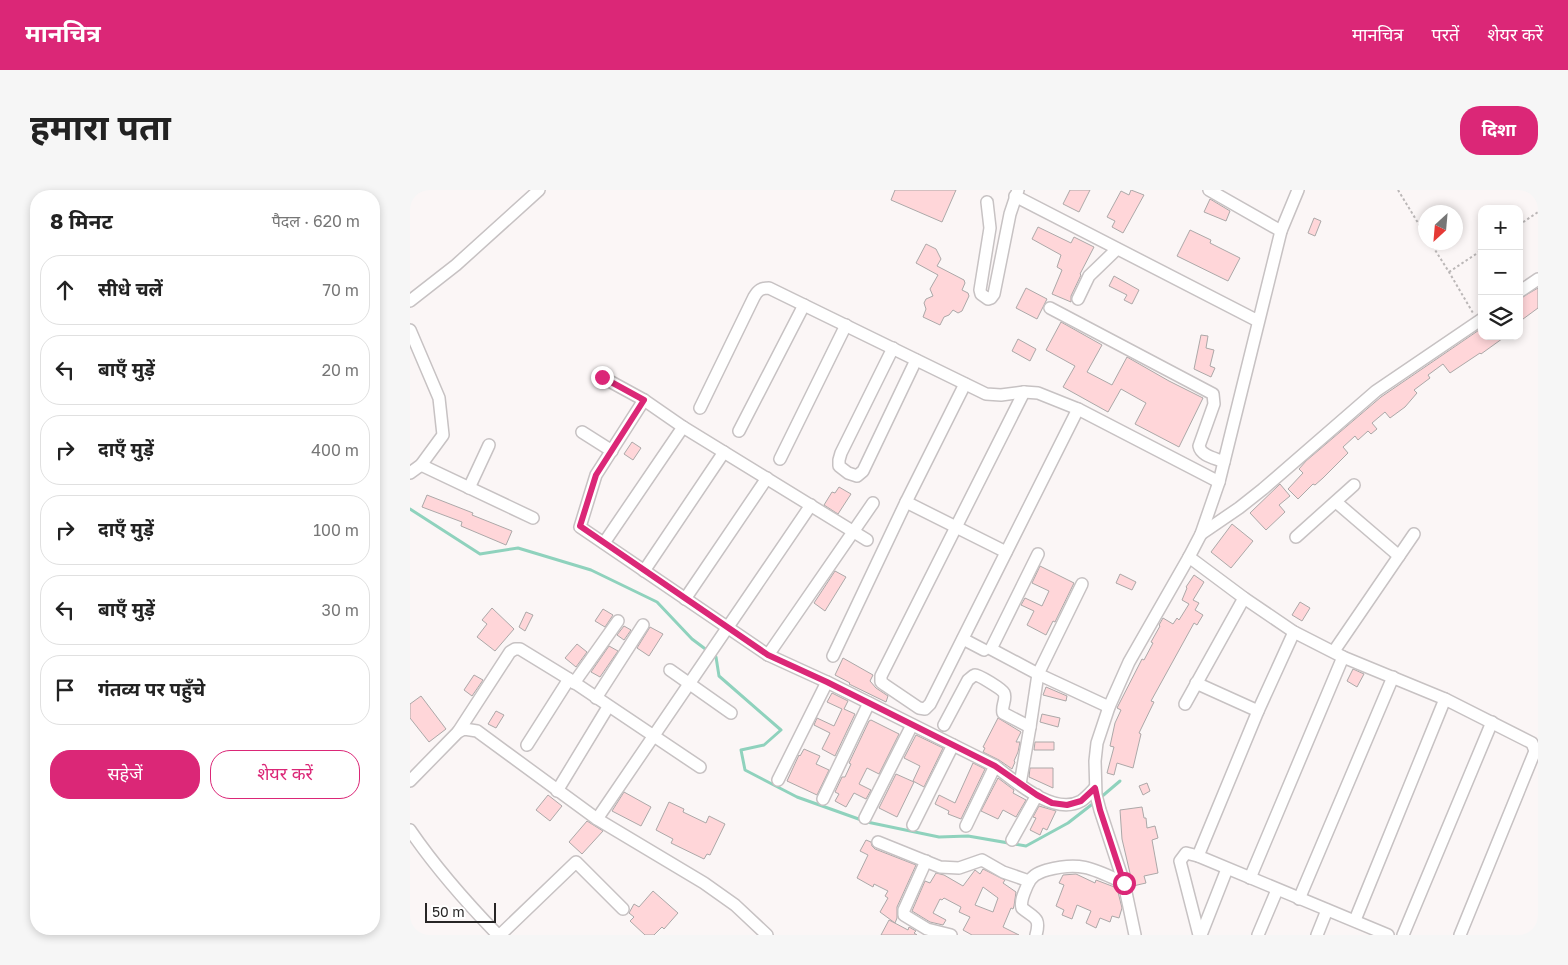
<!DOCTYPE html>
<html lang="hi">
<head>
<meta charset="utf-8">
<style>
  body { margin:0; font-family:"Golos Text","Noto Sans Devanagari",sans-serif; background:#f6f6f6; color:#222 }
  .controls { position:absolute; right:15px; top:15px; display:grid; overflow:hidden; border-radius:10px; box-shadow:0 2px 8px #0003 }
  .controls button { width:45px; height:45px; display:grid; place-items:center; padding:0; border:0; border-bottom:1px solid #e0e0e0; background:#fff; color:#222; font:25px sans-serif }
  .compass { position:absolute; left:1008px; top:15px; width:45px; height:45px; border-radius:50%; background:#fff; box-shadow:0 2px 8px #0003; rotate:206deg }
  .scale { position:absolute; left:15px; bottom:12px; width:71px; box-sizing:border-box; padding-left:5px; border:2px solid #272525; border-top:0; font-size:14px; line-height:18px; white-space:nowrap; color:#272525; -webkit-text-stroke:4px #fff; paint-order:stroke }
  .stop { position:absolute; width:15px; height:15px; margin:-11px; border:4px solid #db2777; border-radius:50%; background:#fff }
  .stop.end { background:#db2777; border-color:#fff; box-shadow:0 1px 5px #0008 }
  .list { margin:0; padding:0; list-style:none }
  h2 { display:flex; justify-content:space-between; align-items:center; height:65px; margin:0; padding:0 20px; font-size:21px }
  h2 small { font-size:16px; font-weight:400; color:#767676 }
  .list li { display:grid; grid-template-columns:32px 1fr auto; gap:15px; align-items:center; box-sizing:border-box; height:70px; margin:0 10px 10px; padding:0 10px; border:1px solid #e0e0e0; border-radius:20px }
  .list b { display:block; font-size:19px; white-space:nowrap }
  .list em { font-size:16px; font-style:normal; color:#767676 }
  .actions { display:flex; gap:10px; padding:15px 20px }
  .actions a { flex:1; padding:11px 0; border:1px solid #db2777; border-radius:20px; text-align:center; font-size:18px; color:#db2777 }
  .actions .main { background:#db2777; color:#fff }
  .icon { flex:none; width:28px; height:28px; fill:none; stroke:currentColor; stroke-width:2; stroke-linecap:round; stroke-linejoin:round }
  .map { position:relative; flex:none; width:1128px; height:745px; overflow:hidden; border-radius:20px }
  header { display:flex; align-items:center; gap:30px; box-sizing:border-box; height:70px; padding:0 25px; background:#db2777; color:#fff }
  header strong { font-size:24px }
  nav { display:flex; gap:28px; margin-inline-start:auto; font-size:18px }
  .intro { display:flex; align-items:center; justify-content:space-between; box-sizing:border-box; height:120px; padding:0 30px }
  h1 { margin:0; font-size:35px }
  .button { padding:12px 22px; border-radius:20px; background:#db2777; color:#fff; font-size:18px; font-weight:700 }
  main { display:flex; gap:30px; padding:0 30px }
  aside { flex:1; background:#fff; border-radius:20px; box-shadow:0 2px 8px #0003 }
  .map>svg:first-child { display:block }
  .lines { fill:none; stroke-linecap:round; stroke-linejoin:round }
  .stream { stroke:#8fd2bd; stroke-width:3 }
  .building { fill:#ffd6d9; stroke:#aca8a8; fill-rule:evenodd }
  .minor-casing { stroke:#c7c2c3; stroke-width:14 }
  .path { stroke:#bbb7b7; stroke-width:2; stroke-dasharray:2.5 2.5; stroke-linecap:butt }
  .minor { stroke:#fff; stroke-width:11 }
  .route { stroke:#db2777; stroke-width:6 }
</style>
</head>
<body>
<header>
<strong>मानचित्र</strong>
<nav><a>मानचित्र</a><a>परतें</a><a>शेयर करें</a></nav>
</header>
<div class="intro"><h1>हमारा पता</h1><a class="button">दिशा</a></div>
<main>
<aside>
<h2>8 मिनट<small>पैदल · 620 m</small></h2>
<ul class="list">
<li><svg class="icon" aria-label="ahead" viewBox="0 0 24 24"><path d="M12 20V5M6 11l6-6 6 6"/></svg><div><b>सीधे चलें</b></div><em>70 m</em></li>
<li><svg class="icon" aria-label="left" viewBox="0 0 24 24"><path d="M17 20v-9H6M10 6l-5 5 5 5"/></svg><div><b>बाएँ मुड़ें</b></div><em>20 m</em></li>
<li><svg class="icon" aria-label="right" viewBox="0 0 24 24"><path d="M7 20v-9h11M14 6l5 5-5 5"/></svg><div><b>दाएँ मुड़ें</b></div><em>400 m</em></li>
<li><svg class="icon" aria-label="right" viewBox="0 0 24 24"><path d="M7 20v-9h11M14 6l5 5-5 5"/></svg><div><b>दाएँ मुड़ें</b></div><em>100 m</em></li>
<li><svg class="icon" aria-label="left" viewBox="0 0 24 24"><path d="M17 20v-9H6M10 6l-5 5 5 5"/></svg><div><b>बाएँ मुड़ें</b></div><em>30 m</em></li>
<li><svg class="icon" aria-label="arrive" viewBox="0 0 24 24"><path d="M6 21V4h12l-3 4 3 4H6"/></svg><div><b>गंतव्य पर पहुँचे</b></div></li>
</ul>
<div class="actions"><a class="main">सहेजें</a><a>शेयर करें</a></div>
</aside>
<div class="map">
<svg width="1128" height="745" viewBox="0 0 1128 745">
  <rect width="100%" height="100%" fill="#fbf6f6"/>
  <g class="lines">
    <!-- stream -->
    <g class="stream">
      <polyline points="0,319 70,364 108,358 181,380 247,412 282,449 298,461"/>
      <polyline points="303,464 306,467 309,486 371,540 354,555 331,560 335,580 387,607 457,632 529,647 558,646 616,656 658,633 685,612"/>
      <polyline points="690,608 710,591"/>
    </g>
  </g>
  <!-- building -->
  <g class="building">
    <polygon points="485,0 546,0 532,32 481,10"/>
    <polygon points="660,0 680,0 669,22 653,14"/>
    <polygon points="721,0 734,5 713,43 702,37 705,31 697,27 711,1 719,5"/>
    <polygon points="800,9 820,21 816,31 794,22"/>
    <polygon points="904,28 911,31 905,46 898,43"/>
    <polygon points="628,37 661,53 664,47 684,57 670,84 671,85 661,106 661,112 642,104 652,80 647,77 651,65 622,49"/>
    <polygon points="780,40 801,50 800,53 830,68 818,91 767,66"/>
    <polygon points="516,54 526,59 531,69 527,76 554,90 555,93 552,100 558,103 559,106 552,121 548,123 543,120 539,125 534,127 530,135 513,127 516,119 514,113 516,109 523,106 520,99 528,85 506,73"/>
    <polygon points="704,86 729,100 722,114 714,110 717,105 699,96"/>
    <polygon points="616,98 637,109 627,129 606,118"/>
    <polygon points="1128,98 1128,118 1109,132 1109,109"/>
    <polygon points="651,132 692,155 677,182 702,195 717,167 759,191 793,208 769,257 725,234 736,213 711,199 698,222 653,197 665,176 636,160"/>
    <polygon points="1072,138 1072,146 1096,146 1071,164 1070,163 1040,183 1033,174 1018,185 1020,188 1004,200 1007,203 995,217 980,228 975,222 962,233 967,239 961,244 958,241 948,250 945,246 933,257 938,263 913,288 905,295 903,294 888,309 878,299 893,283 889,279 896,271 971,207"/>
    <polygon points="791,145 798,146 796,158 804,160 800,176 805,178 801,187 784,179"/>
    <polygon points="608,149 626,159 620,171 602,161"/>
    <polygon points="222,252 231,258 223,270 214,264"/>
    <polygon points="870,294 880,306 869,315 875,322 856,340 840,323"/>
    <polygon points="429,297 441,304 428,324 414,315 422,302 425,303"/>
    <polygon points="17,305 63,323 62,325 102,341 96,355 51,336 52,332 12,317"/>
    <polygon points="822,334 843,351 821,378 801,362"/>
    <polygon points="630,376 664,393 645,432 643,431 636,445 617,435 624,421 611,415 615,408 632,416 639,401 622,393"/>
    <polygon points="425,381 436,387 415,421 404,413"/>
    <polygon points="710,384 726,392 722,400 706,393"/>
    <polygon points="784,385 794,392 783,410 789,413 785,420 793,425 787,435 784,433 741,511 744,512 729,543 731,544 723,578 707,573 704,585 697,583 704,557 700,556 705,533 711,520 707,518 732,469 734,470 743,453 741,452 750,436 749,435 753,428 763,434 767,428 769,430 779,414 772,410 777,398 776,397"/>
    <polygon points="890,412 900,418 892,431 882,425"/>
    <polygon points="82,418 104,439 85,461 67,447 77,434 72,430"/>
    <polygon points="193,419 203,425 195,437 185,431"/>
    <polygon points="116,422 123,425 115,441 109,437"/>
    <polygon points="214,436 221,440 214,450 207,445"/>
    <polygon points="240,437 253,444 239,466 227,458"/>
    <polygon points="167,454 177,462 166,477 155,468"/>
    <polygon points="199,456 208,461 190,487 181,482"/>
    <polygon points="433,468 463,485 460,491 466,498 478,506 476,512 439,494 440,493 425,485"/>
    <polygon points="943,479 954,484 947,497 937,491"/>
    <polygon points="64,485 73,490 62,506 54,500"/>
    <polygon points="636,497 657,506 656,511 633,505"/>
    <polygon points="422,503 438,511 434,519 445,524 425,566 412,559 420,543 404,535 407,528 424,536 432,519 417,512"/>
    <polygon points="11,506 36,539 19,552 0,528 0,514"/>
    <polygon points="86,521 94,525 86,538 78,534"/>
    <polygon points="632,524 650,528 648,537 630,532"/>
    <polygon points="588,528 611,542 606,552 610,552 608,562 604,571 605,572 602,579 589,570 573,562 575,558 573,557"/>
    <polygon points="461,530 489,544 469,584 457,578 449,594 461,600 456,609 444,603 436,617 425,611 429,604 425,602 432,587 435,587 441,574 439,573 459,531"/>
    <polygon points="506,545 533,558 514,597 503,591 510,576 494,568"/>
    <polygon points="625,552 644,552 644,560 624,560"/>
    <polygon points="394,559 410,566 406,574 419,580 407,605 377,591 389,565 390,566"/>
    <polygon points="563,573 575,579 551,629 538,624 539,621 525,614 529,605 545,613"/>
    <polygon points="620,578 643,578 643,598 619,587"/>
    <polygon points="486,584 504,592 487,627 469,618"/>
    <polygon points="588,588 604,600 603,603 616,610 606,627 593,620 588,629 571,621"/>
    <polygon points="737,593 740,601 733,605 729,596"/>
    <polygon points="214,602 241,617 231,636 202,621"/>
    <polygon points="138,605 152,616 140,631 126,620"/>
    <polygon points="259,612 274,619 273,622 296,633 299,626 315,634 300,665 297,664 294,669 261,653 263,649 246,640"/>
    <polygon points="629,616 646,621 637,640 633,638 630,645 620,640 626,628 623,627"/>
    <polygon points="732,617 734,628 736,628 737,638 745,636 748,648 742,650 748,683 734,686 736,693 723,696 712,649 710,620"/>
    <polygon points="177,631 193,641 172,664 159,652"/>
    <polygon points="456,650 461,652 462,656 465,659 506,675 487,717 487,728 485,733 470,722 478,708 475,706 478,701 464,694 463,697 447,688 458,665 450,661"/>
    <path d="M573,679L595,690L593,693L606,702L604,716L603,719L601,718L593,737L609,745H562L553,740L560,727L549,722L551,717L534,708L532,710L530,709L523,723L536,730L533,735L520,732L502,721L515,691L520,693L526,683L534,685L553,696L565,680L570,684ZM573,697L588,708L583,722L565,715Z"/>
    <polygon points="666,684 685,693 686,690 707,698 712,718 709,728 702,726 700,732 690,728 686,738 676,733 681,721 667,715 662,729 652,725 654,720 646,716 654,695 649,693 653,685"/>
    <polygon points="243,701 268,723 254,739 252,737 244,745 235,745 220,731 224,727 219,723 224,714 229,717"/>
    <polygon points="479,730 498,740 499,737 506,741 504,743 507,745 471,745"/>
  </g>
  <g class="lines">
    <!-- minor casing -->
    <g class="minor-casing">
      <g id="minor">
        <polyline points="799,0 871,41"/>
        <polyline points="605,6 848,131"/>
        <polyline points="577,12 580,38 570,100 571,104 578,109 581,108 584,104 600,24 608,0"/>
        <polyline points="1109,102 1128,89"/>
        <polyline points="668,109 679,86 707,59"/>
        <polyline points="0,111 46,75 129,0"/>
        <path d="M640,118L803,204L804,214L789,256C791,266 805,268 814,272"/>
        <polyline points="0,140 29,208 33,245 11,275 0,283"/>
        <polyline points="483,158 431,263 429,270 429,276 438,283 447,286 453,281 506,170"/>
        <polyline points="192,187 234,210 273,237 457,350"/>
        <polyline points="614,202 471,486 471,492 475,495 509,518 515,519 520,514 668,219"/>
        <polyline points="234,210 186,285 170,337 358,465 417,492"/>
        <path d="M290,218L344,107C348,100 351,98 359,98L576,204L591,205L614,202L628,203L668,219L809,292"/>
        <polyline points="329,241 394,115"/>
        <polyline points="172,242 202,261"/>
        <polyline points="370,269 436,135"/>
        <polyline points="11,275 123,328"/>
        <polyline points="59,298 79,255"/>
        <polyline points="496,312 596,362"/>
        <polyline points="926,312 989,366"/>
        <polyline points="791,344 829,318 853,299 966,201 1072,129"/>
        <polyline points="886,347 944,295"/>
        <polyline points="194,353 273,237"/>
        <polyline points="779,367 834,408 884,442 933,467 1035,509 1122,553 1125,561 1050,745"/>
        <polyline points="234,381 314,262"/>
        <polyline points="672,394 628,484 699,517"/>
        <polyline points="275,409 357,288"/>
        <polyline points="553,449 574,460"/>
        <polyline points="924,461 1004,344"/>
        <polyline points="358,465 463,313"/>
        <polyline points="423,466 496,312 555,194"/>
        <polyline points="260,480 321,523"/>
        <polyline points="164,493 208,431"/>
        <polyline points="786,493 848,521"/>
        <polyline points="186,508 233,435"/>
        <polyline points="775,514 834,408"/>
        <path d="M534,535L558,490C561,488 562,486 565,485C569,485 592,499 594,503C597,509 591,516 593,523L620,537"/>
        <polyline points="48,542 100,462 105,459 110,459 159,489"/>
        <polyline points="117,555 159,489 290,577"/>
        <path d="M368,590L417,492L585,576C606,592 644,626 671,611C676,608 681,602 685,598"/>
        <polyline points="0,591 48,542 54,539 67,541 187,629 294,693 325,715 357,745"/>
        <polyline points="610,594 620,537 628,484 581,459 628,364"/>
        <polyline points="147,601 198,517"/>
        <polyline points="413,609 459,513"/>
        <polyline points="455,628 502,535"/>
        <polyline points="187,629 401,315"/>
        <polyline points="503,635 543,555"/>
        <polyline points="556,636 585,576"/>
        <path d="M0,640C26,678 56,712 88,745"/>
        <polyline points="602,650 627,605"/>
        <polyline points="468,652 530,677 549,678 572,670 593,682 619,691"/>
        <polyline points="788,666 848,521 884,442"/>
        <polyline points="516,671 494,720 494,725 517,739 541,745"/>
        <polyline points="840,688 933,467"/>
        <polyline points="889,709 983,487"/>
        <polyline points="945,730 1035,509"/>
        <polyline points="90,745 166,672 213,719"/>
        <path d="M626,745C631,727 624,728 612,718C610,711 614,703 617,696C621,686 627,683 637,680C671,671 684,679 714,693"/>
        <polyline points="725,745 714,693 690,620 686,605 685,571 687,553 699,517 719,472 779,367 791,344 809,292 871,41 888,0"/>
        <polyline points="789,745 770,671 776,663 788,666 978,745"/>
        <polyline points="791,745 817,679"/>
        <polyline points="848,745 867,700"/>
        <polyline points="907,745 917,720"/>
        <polyline points="993,745 1082,532"/>
      </g>
    </g>
    <!-- path -->
    <g class="path">
      <polyline points="988,0 1016,46"/>
      <polyline points="1109,35 1128,22"/>
      <polyline points="1020,52 1039,82 1063,123"/>
      <polyline points="1039,82 1072,60"/>
    </g>
    <!-- minor -->
    <use href="#minor" class="minor"/>
  </g>
  <g class="lines">
    <!-- route -->
    <polyline class="route" points="192,187 234,210 186,285 170,336 358,465 417,492 585,576 627,605 642,613 657,615 671,611 685,598 690,620 714,693"/>
  </g>
</svg>
<div class="controls">
<button>+</button>
<button>−</button>
<button><svg class="icon" aria-label="layers" viewBox="0 0 24 24"><path d="M12 4l9 5-9 5-9-5zM3 14l9 5 9-5"/></svg></button>
</div>
<svg class="compass" viewBox="-18 -18 36 36"><path d="M0-13l5 13h-10z" fill="#e53935"/><path d="M0 13l5-13h-10z" fill="#767676"/></svg>
<div class="scale">50 m</div>
<div class="stop" style="left:714px;top:693px"></div>
<div class="stop end" style="left:192px;top:187px"></div>
</div>
</main>
</body>
</html>
